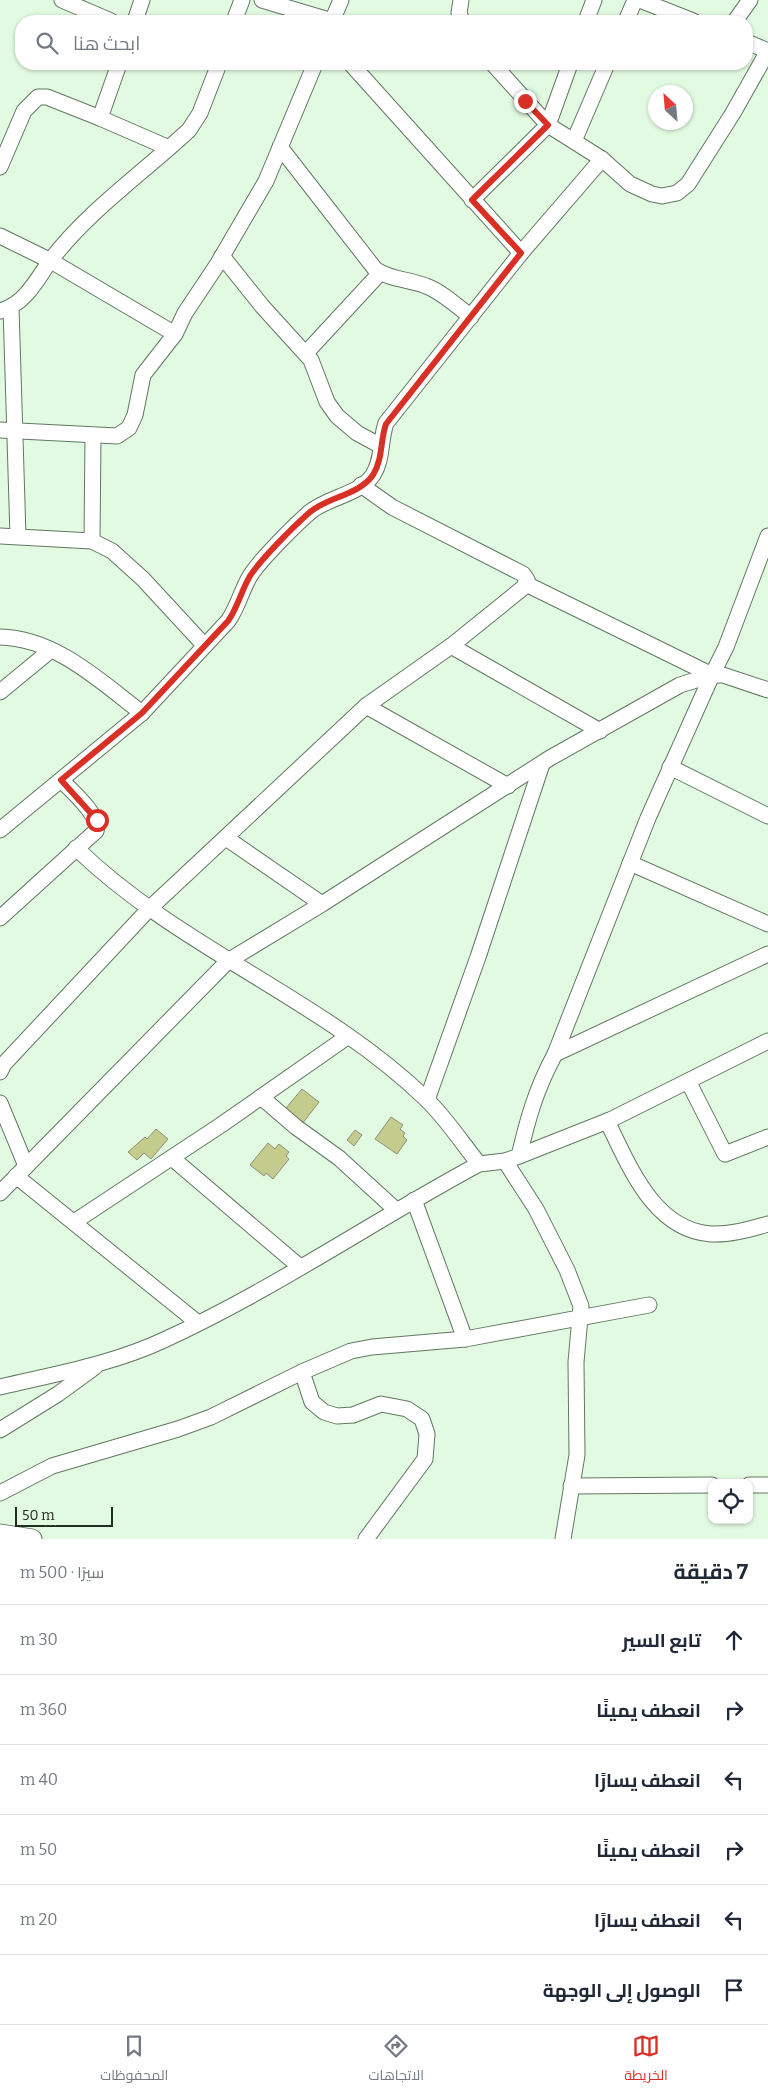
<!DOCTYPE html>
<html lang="ar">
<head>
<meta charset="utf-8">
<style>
  body { margin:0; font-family:Bitter,Cairo,serif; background:#f2f2f3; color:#1f2937; direction:rtl }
  .controls { position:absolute; right:15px; bottom:15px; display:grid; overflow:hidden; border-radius:10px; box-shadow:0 1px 4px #0004 }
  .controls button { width:45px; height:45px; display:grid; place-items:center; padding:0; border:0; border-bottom:1px solid #e0e1e3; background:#fff; color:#1f2937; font:25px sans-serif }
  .compass { position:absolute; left:648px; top:85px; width:45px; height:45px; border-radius:50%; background:#fff; box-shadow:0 1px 4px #0004; rotate:334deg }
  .scale { position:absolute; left:15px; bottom:12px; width:98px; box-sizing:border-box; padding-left:5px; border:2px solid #232c23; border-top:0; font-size:14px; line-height:18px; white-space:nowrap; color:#232c23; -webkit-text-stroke:4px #e2fae1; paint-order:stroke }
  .stop { position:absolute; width:15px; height:15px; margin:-11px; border:4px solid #d93025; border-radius:50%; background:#fff }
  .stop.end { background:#d93025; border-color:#fff; box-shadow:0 1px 5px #0008 }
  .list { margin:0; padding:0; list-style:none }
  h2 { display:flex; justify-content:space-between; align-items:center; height:65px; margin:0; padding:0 20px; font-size:21px }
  h2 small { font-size:16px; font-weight:400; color:#747a83 }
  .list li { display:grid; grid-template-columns:32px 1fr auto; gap:15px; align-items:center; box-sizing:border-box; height:70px; padding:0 20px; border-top:1px solid #e0e1e3 }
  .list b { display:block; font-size:19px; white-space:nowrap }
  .list em { font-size:16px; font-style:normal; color:#747a83 }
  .icon { flex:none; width:28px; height:28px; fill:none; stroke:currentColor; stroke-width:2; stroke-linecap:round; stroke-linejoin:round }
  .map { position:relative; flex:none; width:768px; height:1539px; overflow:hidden; direction:ltr }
  .search { position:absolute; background:#fff; box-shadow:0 1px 4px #0004; left:15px; right:15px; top:15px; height:55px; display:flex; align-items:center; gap:12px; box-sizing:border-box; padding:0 18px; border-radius:20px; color:#747a83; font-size:19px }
  .sheet { height:485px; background:#fff }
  nav { display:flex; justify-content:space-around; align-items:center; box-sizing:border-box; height:70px; border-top:1px solid #e0e1e3; background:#fff; font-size:14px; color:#747a83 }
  nav a { display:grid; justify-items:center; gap:2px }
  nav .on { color:#d93025 }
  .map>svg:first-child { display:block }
  .building { fill:#c3cc8c; stroke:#8d9275 }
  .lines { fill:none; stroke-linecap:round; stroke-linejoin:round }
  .minor-casing { stroke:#617761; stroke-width:17 }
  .tertiary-casing { stroke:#617761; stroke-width:21 }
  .minor { stroke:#fff; stroke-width:15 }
  .tertiary { stroke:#fff; stroke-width:19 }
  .route { stroke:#d93025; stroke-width:6 }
</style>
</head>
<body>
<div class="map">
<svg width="768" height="1539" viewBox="0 0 768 1539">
  <rect width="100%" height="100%" fill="#e2fae1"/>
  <!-- building -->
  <g class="building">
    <polygon points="302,1089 319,1102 299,1128 281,1114"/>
    <polygon points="391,1117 403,1125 400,1129 405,1133 403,1136 407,1140 397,1154 375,1139"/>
    <polygon points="156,1129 168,1139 151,1159 144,1153 137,1160 128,1152 145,1137 147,1139"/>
    <polygon points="355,1130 362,1135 354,1146 347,1140"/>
    <polygon points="268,1143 275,1149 279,1144 289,1152 286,1156 289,1159 273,1179 266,1173 264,1176 250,1165"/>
  </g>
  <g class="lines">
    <!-- minor casing -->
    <g class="minor-casing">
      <g id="minor">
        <polyline points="62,0 111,21"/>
        <polyline points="262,0 332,21"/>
        <polyline points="461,0 459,13 462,21"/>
        <polyline points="640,0 693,21"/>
        <polyline points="135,21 142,0"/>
        <polyline points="234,21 242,0"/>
        <polyline points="332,21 341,0"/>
        <polyline points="586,21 594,0"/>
        <polyline points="626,21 635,0"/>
        <polyline points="735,21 750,0"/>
        <polyline points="747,42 768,51"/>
        <polyline points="119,64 100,118 169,148"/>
        <polyline points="351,64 521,253"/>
        <polyline points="570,64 548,125 602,159 630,184 652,194 662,196 677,193 688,184 733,113 768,51"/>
        <polyline points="574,141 607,64"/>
        <path d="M280,147L375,269C390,280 409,279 426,286C442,292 457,306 471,317"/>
        <polyline points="0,167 24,111 38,97 47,97 100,118"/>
        <polyline points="472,200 548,125 493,64"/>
        <polyline points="0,236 51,261 175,334"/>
        <polyline points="222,256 262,306 311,360 327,402 337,416 357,433 381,446"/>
        <polyline points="11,308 18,536"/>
        <path d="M0,311C25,304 36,281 50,261C89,210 143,173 189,130L200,113L219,64"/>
        <polyline points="306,353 380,273"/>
        <polyline points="0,430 117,436 129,428 135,415 143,375 175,334 185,313 217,265 266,181 315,64"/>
        <polyline points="361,485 392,507 523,574 527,580 524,587 451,646 366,706"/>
        <polyline points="0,536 92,541 112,551 143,579 204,645"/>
        <polyline points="92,541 93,436"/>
        <polyline points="526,584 712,675 723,675 768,690"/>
        <path d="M0,637C55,638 100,681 142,713"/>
        <polyline points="451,646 600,731"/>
        <polyline points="0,692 51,650"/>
        <polyline points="670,767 768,816"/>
        <path d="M0,830L142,713L228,621C238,607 241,591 250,576C260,560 295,525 310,512C328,497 359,495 373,475C383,459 380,440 386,423L521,253L602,159"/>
        <polyline points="226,838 322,904"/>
        <path d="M76,848C180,949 323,999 426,1099C446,1118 462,1143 479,1164"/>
        <polyline points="630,863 768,924"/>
        <path d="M0,918L96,831C101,816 72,791 61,780"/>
        <polyline points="555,1054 768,954"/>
        <polyline points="0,1072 4,1064 149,909 366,706 508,786"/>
        <polyline points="688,1081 725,1154 768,1137"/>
        <polyline points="261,1097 296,1127 339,1158 396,1210"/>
        <polyline points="427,1100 478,957 542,764"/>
        <polyline points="0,1103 26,1166"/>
        <path d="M607,1121C629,1165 653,1230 711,1234C730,1235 750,1229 768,1224"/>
        <polyline points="519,1156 610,1120 768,1041"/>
        <polyline points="172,1158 300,1267"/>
        <polyline points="505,1161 536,1209 567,1270 581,1306 576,1362 577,1455 563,1539"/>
        <polyline points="16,1176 198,1323"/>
        <polyline points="0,1193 228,961 322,904 550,758 680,685 712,675 726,647 768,536"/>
        <polyline points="414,1200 465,1339"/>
        <polyline points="74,1222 221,1125 347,1037"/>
        <polyline points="302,1372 312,1402 324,1412 337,1416 353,1415 381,1404 407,1409 422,1419 427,1434 425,1459 366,1539"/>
        <path d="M0,1387C55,1374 113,1364 164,1340C273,1290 373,1221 479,1164L505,1161L519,1156C528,1118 536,1089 555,1054L648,818L712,675"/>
        <polyline points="0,1430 58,1394 95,1367"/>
        <polyline points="749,1485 768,1485"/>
        <polyline points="571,1486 712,1485"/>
        <polyline points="0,1493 52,1466 178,1429 211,1417 302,1372 351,1351 372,1347 465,1339 649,1305"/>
      </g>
    </g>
    <!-- tertiary casing -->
    <g class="tertiary-casing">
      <polyline id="tertiary" points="0,1534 32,1539"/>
    </g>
    <!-- minor -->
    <use href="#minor" class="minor"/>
    <!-- tertiary -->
    <use href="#tertiary" class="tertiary"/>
  </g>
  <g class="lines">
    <!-- route -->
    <path class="route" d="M97,820L61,780L142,713L228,621C238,607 241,591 250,576C260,560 295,525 310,512C328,497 359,495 373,475C383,459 380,441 386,424L521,253L472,200L548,125L525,101"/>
  </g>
</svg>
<div class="controls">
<button><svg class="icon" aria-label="locate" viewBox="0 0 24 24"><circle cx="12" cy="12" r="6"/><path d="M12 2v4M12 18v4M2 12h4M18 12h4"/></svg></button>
</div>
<svg class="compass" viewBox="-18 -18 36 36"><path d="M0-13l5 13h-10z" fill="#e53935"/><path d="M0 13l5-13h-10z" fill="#747a83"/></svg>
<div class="scale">50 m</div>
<div class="stop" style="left:97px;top:820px"></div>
<div class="stop end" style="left:525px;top:101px"></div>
<div class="search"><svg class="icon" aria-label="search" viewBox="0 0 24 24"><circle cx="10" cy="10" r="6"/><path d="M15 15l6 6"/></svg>ابحث هنا</div>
</div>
<section class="sheet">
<h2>7 دقيقة<small>سيرًا · 500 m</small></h2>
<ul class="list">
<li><svg class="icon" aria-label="ahead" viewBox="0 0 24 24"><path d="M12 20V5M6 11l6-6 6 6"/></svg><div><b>تابع السير</b></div><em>30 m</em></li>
<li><svg class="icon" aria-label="right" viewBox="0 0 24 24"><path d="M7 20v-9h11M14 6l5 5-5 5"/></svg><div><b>انعطف يمينًا</b></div><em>360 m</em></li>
<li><svg class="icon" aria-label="left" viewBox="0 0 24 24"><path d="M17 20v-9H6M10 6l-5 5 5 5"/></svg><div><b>انعطف يسارًا</b></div><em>40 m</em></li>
<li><svg class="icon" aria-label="right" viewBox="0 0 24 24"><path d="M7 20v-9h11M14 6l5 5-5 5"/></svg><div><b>انعطف يمينًا</b></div><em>50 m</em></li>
<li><svg class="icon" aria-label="left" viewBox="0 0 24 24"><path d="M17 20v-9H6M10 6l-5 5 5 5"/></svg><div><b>انعطف يسارًا</b></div><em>20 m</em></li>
<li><svg class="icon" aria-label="arrive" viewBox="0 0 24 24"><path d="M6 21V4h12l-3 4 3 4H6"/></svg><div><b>الوصول إلى الوجهة</b></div></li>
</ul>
</section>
<nav>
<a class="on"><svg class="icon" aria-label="map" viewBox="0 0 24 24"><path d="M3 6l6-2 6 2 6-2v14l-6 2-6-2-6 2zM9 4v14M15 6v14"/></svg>الخريطة</a>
<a><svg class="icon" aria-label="directions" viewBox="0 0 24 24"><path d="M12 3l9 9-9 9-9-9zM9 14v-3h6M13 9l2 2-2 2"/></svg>الاتجاهات</a>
<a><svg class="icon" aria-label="saved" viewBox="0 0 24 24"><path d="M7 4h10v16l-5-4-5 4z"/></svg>المحفوظات</a>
</nav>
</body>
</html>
